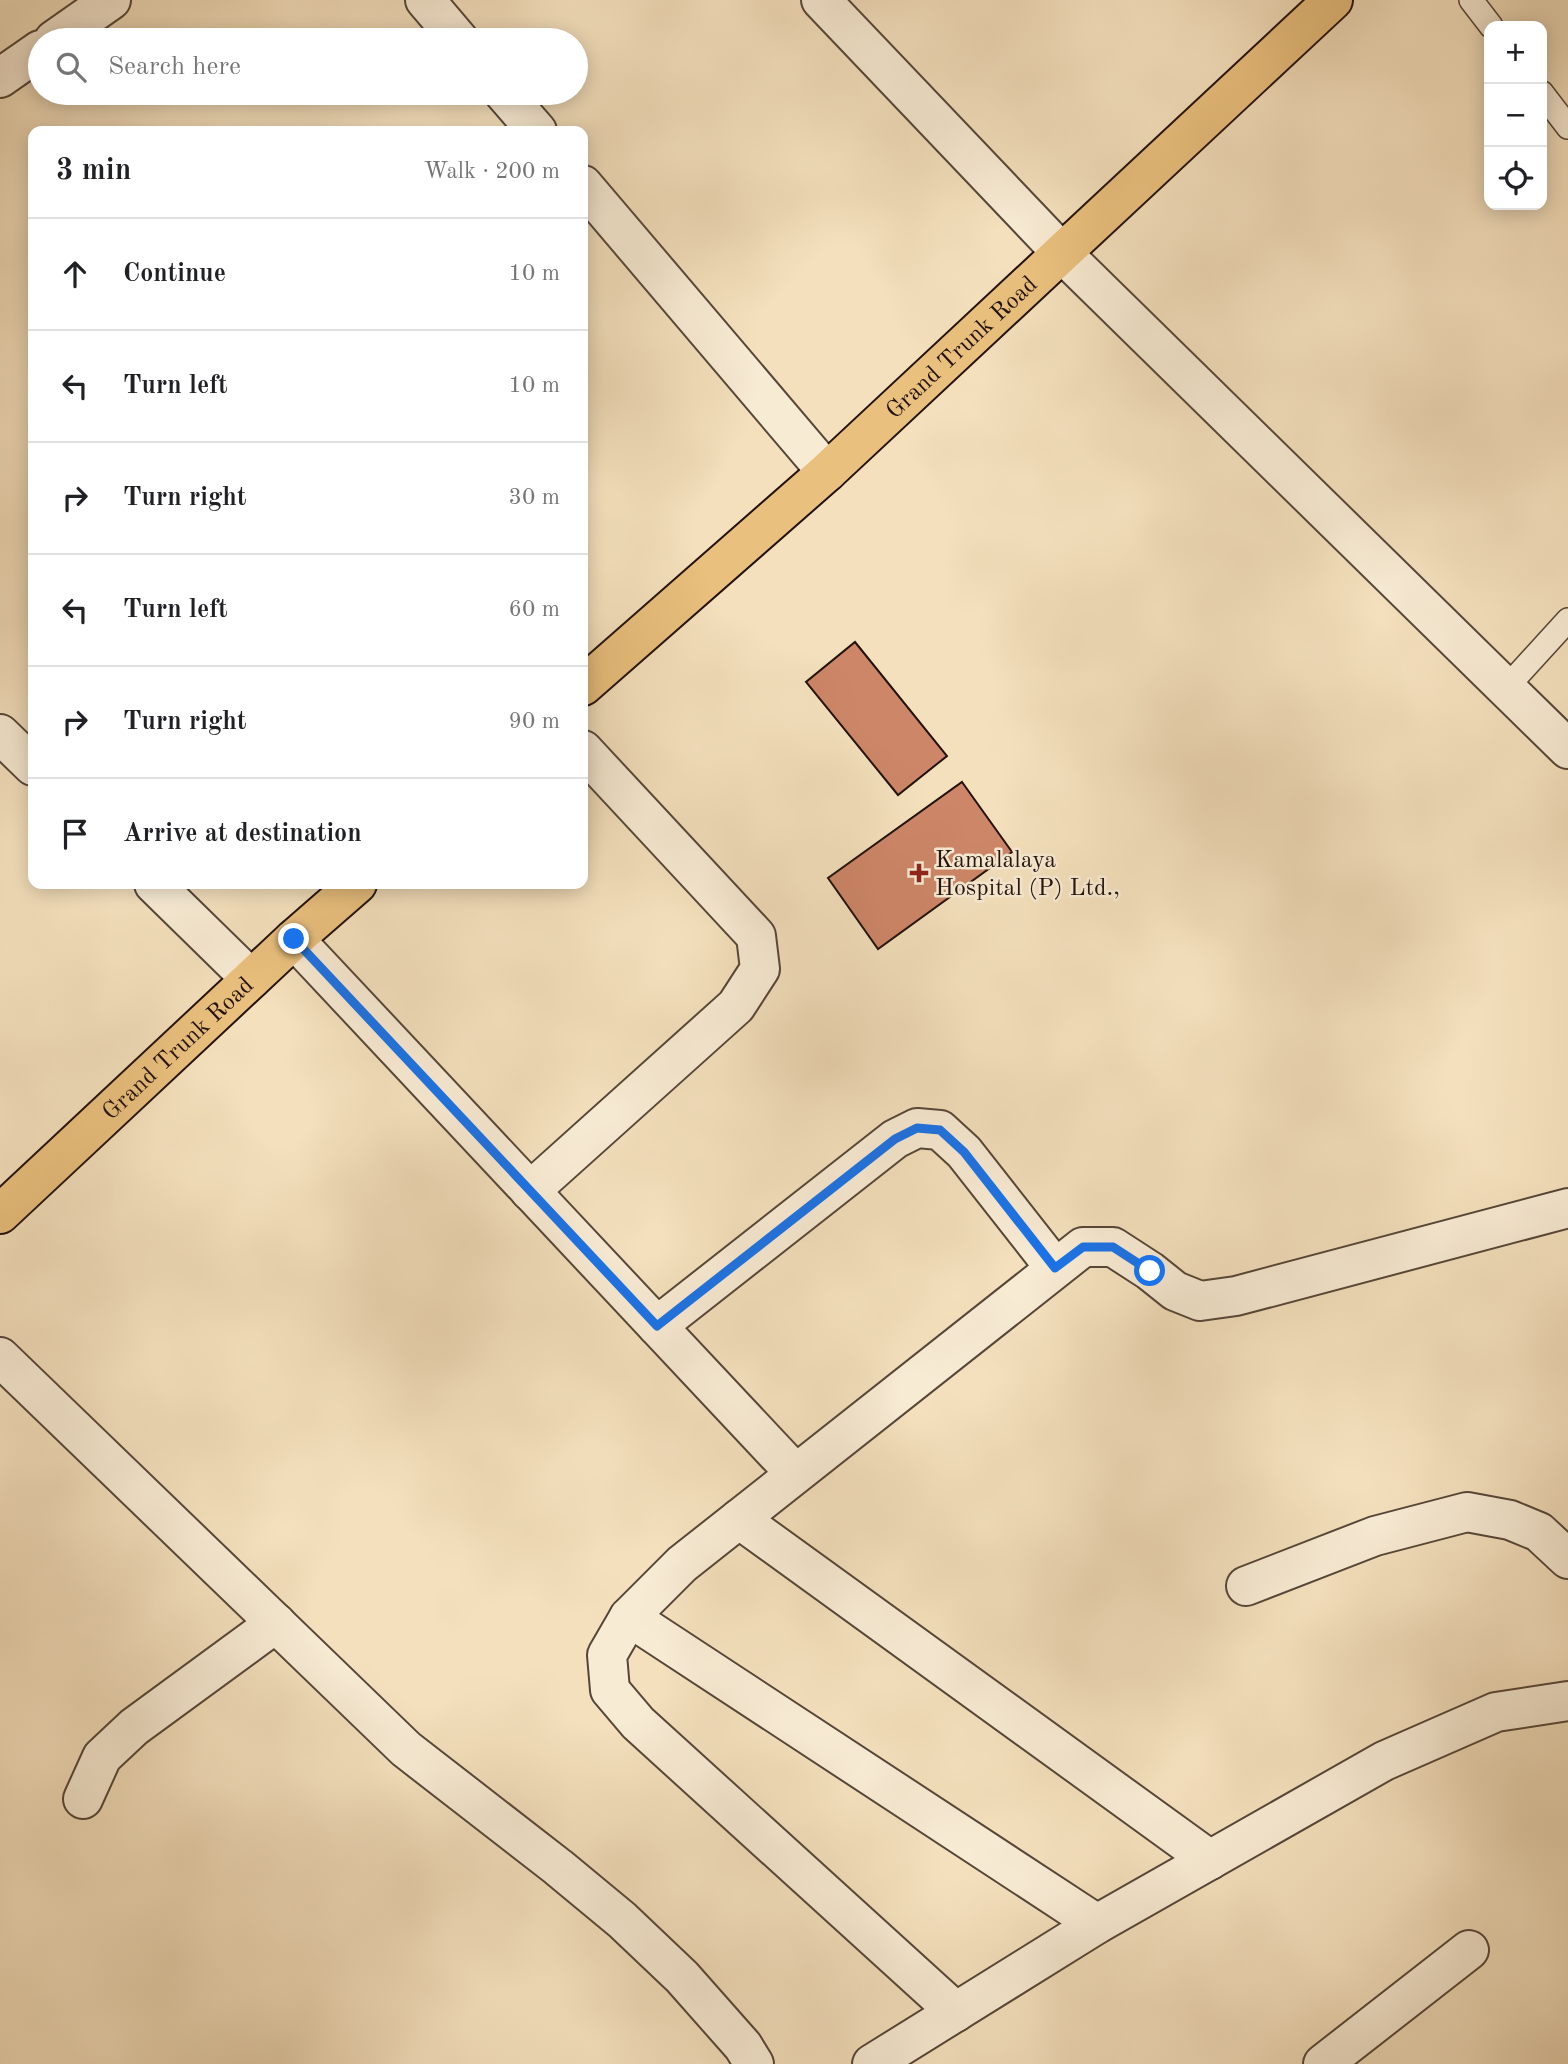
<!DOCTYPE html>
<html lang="en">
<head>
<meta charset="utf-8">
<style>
  body { margin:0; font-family:"Old Standard TT",serif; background:#f2f2f2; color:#202124 }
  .controls { position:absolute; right:21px; top:21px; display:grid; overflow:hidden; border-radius:14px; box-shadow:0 4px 18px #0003 }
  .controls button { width:63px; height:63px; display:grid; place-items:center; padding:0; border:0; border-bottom:2px solid #e0e0e0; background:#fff; color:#202124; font:35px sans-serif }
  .stop { position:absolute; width:21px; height:21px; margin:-16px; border:5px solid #1a73e8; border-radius:50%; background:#fff }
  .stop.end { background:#1a73e8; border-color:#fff; box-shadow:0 2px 7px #0008 }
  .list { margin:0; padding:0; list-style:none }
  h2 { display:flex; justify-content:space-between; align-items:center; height:91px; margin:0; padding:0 28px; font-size:30px }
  h2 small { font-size:23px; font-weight:400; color:#757577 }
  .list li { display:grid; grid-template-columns:46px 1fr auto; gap:21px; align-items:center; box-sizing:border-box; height:112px; padding:0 28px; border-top:2px solid #e0e0e0 }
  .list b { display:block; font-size:26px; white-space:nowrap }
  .list em { font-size:23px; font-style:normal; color:#757577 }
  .icon { flex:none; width:38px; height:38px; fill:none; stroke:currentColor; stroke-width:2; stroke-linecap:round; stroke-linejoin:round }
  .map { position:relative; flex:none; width:1568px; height:2064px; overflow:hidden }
  .search { position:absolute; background:#fff; box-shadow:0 4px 18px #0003; left:28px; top:28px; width:560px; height:77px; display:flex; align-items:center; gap:18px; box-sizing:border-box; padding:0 24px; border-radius:38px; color:#757577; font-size:26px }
  .panel { position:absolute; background:#fff; box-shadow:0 4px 18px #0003; left:28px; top:126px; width:560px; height:763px; border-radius:14px }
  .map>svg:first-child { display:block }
  .building { fill:#cd8668; stroke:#22120c; stroke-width:2 }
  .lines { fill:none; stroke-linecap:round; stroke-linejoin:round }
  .lane-casing { stroke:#564638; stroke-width:26 }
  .street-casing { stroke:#564638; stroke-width:42 }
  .primary-casing { stroke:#22120c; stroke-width:42 }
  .lane { stroke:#f8ebd4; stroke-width:23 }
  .street { stroke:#f8ebd4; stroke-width:38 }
  .primary { stroke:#eac07e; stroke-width:38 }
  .route { stroke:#1a73e8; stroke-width:9 }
  .poi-dot { fill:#8f2418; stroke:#f8ebd4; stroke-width:2.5 }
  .labels { text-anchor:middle; stroke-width:5; stroke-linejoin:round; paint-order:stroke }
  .street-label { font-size:24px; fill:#22120c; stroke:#f8ebd4 }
  .poi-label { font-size:24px; fill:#22120c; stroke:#f8ebd4; text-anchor:start }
</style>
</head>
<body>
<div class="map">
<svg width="1568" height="2064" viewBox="0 0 1568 2064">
  <rect width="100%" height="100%" fill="#f4e0bd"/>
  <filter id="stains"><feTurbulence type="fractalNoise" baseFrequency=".00286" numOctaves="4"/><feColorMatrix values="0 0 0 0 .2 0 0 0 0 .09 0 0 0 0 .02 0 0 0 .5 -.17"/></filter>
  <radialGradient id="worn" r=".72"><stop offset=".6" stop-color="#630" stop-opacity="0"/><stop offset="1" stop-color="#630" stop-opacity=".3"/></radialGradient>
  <!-- building -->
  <g class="building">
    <polygon points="855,642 947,756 898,795 806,682"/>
    <polygon points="962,782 1012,852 878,949 828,878"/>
  </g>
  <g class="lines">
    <!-- lane casing -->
    <g class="lane-casing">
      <g id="lane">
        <polyline points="1471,0 1491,26"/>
        <polyline points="1542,93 1568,127"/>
        <polyline points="1506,688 1568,620"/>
      </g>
    </g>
    <!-- street casing -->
    <g class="street-casing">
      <g id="street">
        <polyline points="425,0 459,40"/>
        <polyline points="821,0 1062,253 1568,749"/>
        <polyline points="54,40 111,0"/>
        <polyline points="0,78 40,50"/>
        <polyline points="504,93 537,131"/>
        <polyline points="583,185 827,472"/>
        <polyline points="0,734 33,766"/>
        <polyline points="154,884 251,979"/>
        <polyline points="294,939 795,1473"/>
        <polyline points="530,1191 736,1006 760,969 756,936 583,750"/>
        <polyline points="657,1326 895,1139 917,1128 940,1130 964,1152 1055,1268"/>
        <polyline points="0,1357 406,1749 558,1867 622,1920 682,1977 743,2046 754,2064"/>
        <polyline points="739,1519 1210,1860"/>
        <polyline points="1246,1586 1375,1536 1467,1512 1510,1520 1539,1532 1568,1559"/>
        <polyline points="629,1617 1097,1924"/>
        <polyline points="83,1799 102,1757 134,1727 276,1623"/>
        <polyline points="956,2012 638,1723 610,1690 607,1655 629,1617 682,1564 1083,1247 1113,1247 1150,1271 1175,1291 1200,1301 1236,1296 1568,1208"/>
        <polyline points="872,2064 1097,1924 1384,1761 1496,1712 1568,1701"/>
        <polyline points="1323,2064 1469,1950"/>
      </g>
    </g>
    <!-- primary casing -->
    <g class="primary-casing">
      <g id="primary">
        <path id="s1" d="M583,686L827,472L1333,0"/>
        <path id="s2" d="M0,1214L294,939L357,884"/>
      </g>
    </g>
    <!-- lane -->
    <use href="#lane" class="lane"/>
    <!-- street -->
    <use href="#street" class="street"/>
    <!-- primary -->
    <use href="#primary" class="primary"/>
  </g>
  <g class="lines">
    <!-- route -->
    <polyline class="route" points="294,939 657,1326 895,1139 917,1128 940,1130 964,1152 1055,1268 1083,1247 1113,1247 1150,1271"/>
  </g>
  <!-- markers -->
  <path class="poi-dot" d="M915.5 862.5h7v7h7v7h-7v7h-7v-7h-7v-7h7z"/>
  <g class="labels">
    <!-- street labels -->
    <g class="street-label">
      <text dy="8" stroke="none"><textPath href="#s1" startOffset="508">Grand Trunk Road</textPath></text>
      <text dy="8" stroke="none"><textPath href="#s2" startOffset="243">Grand Trunk Road</textPath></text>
    </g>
    <!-- poi labels -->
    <g class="poi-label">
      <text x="935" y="867">Kamalalaya<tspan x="935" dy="28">Hospital (P) Ltd.,</tspan></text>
    </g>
  </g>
  <rect width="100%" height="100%" filter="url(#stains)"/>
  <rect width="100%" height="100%" fill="url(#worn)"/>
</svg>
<div class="controls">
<button>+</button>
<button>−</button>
<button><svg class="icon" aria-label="locate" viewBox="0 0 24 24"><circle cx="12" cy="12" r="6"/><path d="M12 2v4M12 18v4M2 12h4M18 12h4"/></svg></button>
</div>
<div class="stop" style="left:1150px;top:1271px"></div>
<div class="stop end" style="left:294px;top:939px"></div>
<div class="search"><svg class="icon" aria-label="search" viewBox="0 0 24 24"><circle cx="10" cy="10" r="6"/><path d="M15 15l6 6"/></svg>Search here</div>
<section class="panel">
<h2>3 min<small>Walk · 200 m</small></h2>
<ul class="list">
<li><svg class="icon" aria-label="ahead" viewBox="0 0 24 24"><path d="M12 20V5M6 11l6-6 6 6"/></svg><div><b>Continue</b></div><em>10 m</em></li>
<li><svg class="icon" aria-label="left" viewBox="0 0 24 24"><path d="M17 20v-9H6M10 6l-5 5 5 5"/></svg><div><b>Turn left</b></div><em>10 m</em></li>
<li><svg class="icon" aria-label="right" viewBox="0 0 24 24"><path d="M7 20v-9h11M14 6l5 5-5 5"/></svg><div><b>Turn right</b></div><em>30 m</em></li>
<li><svg class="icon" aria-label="left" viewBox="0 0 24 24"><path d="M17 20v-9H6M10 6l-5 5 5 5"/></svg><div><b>Turn left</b></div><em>60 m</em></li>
<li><svg class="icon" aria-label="right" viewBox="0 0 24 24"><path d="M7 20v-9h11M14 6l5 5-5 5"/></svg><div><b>Turn right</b></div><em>90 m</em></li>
<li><svg class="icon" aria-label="arrive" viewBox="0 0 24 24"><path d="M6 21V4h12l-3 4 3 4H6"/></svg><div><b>Arrive at destination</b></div></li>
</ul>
</section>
</div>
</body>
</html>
